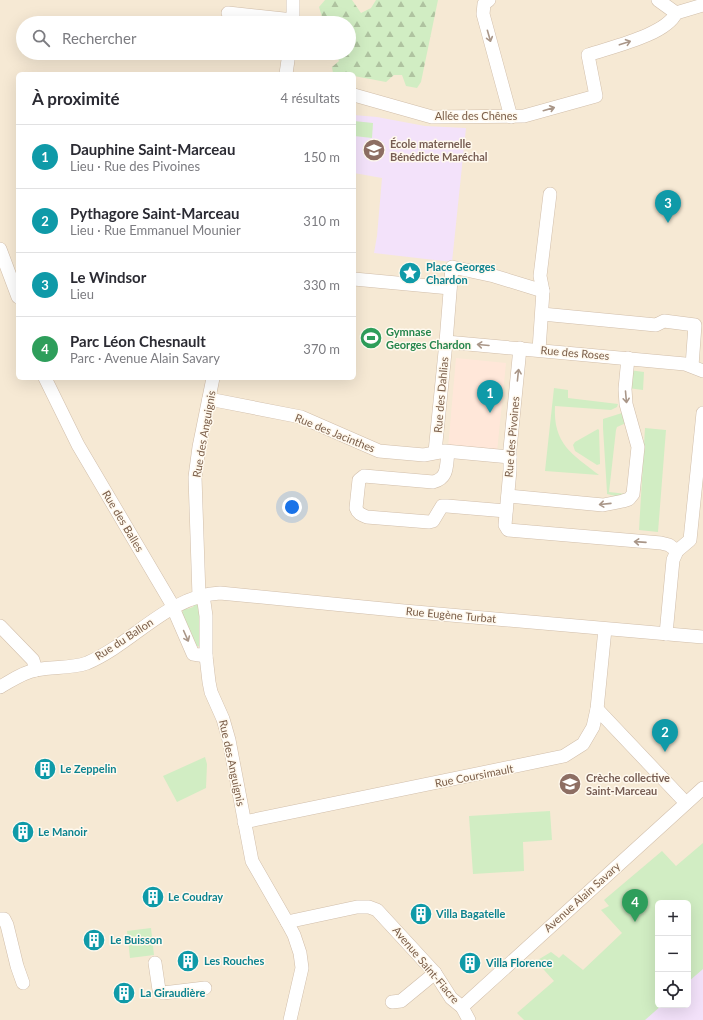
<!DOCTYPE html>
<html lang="fr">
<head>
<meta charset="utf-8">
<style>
  body { margin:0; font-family:Lato,sans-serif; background:#f2f2f3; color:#2b2b33 }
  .controls { position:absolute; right:12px; bottom:12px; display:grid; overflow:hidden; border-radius:6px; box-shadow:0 4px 16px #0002 }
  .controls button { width:36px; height:36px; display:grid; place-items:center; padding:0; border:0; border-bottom:1px solid #e1e1e2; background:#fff; color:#2b2b33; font:20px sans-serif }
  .you { position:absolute; left:292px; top:507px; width:14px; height:14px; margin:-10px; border:3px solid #fff; border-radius:50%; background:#1a73e8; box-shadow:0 0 0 6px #1a73e833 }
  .badge { display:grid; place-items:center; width:26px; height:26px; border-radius:50%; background:#844c3a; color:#fff; font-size:13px; font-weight:700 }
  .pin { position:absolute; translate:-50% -33px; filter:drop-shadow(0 1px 2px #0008) }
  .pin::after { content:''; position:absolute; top:21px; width:14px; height:12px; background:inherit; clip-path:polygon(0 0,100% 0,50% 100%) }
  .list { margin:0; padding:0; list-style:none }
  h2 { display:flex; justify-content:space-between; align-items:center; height:52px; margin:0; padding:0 16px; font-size:17px }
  h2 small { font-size:13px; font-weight:400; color:#7c7c81 }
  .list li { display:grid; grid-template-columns:26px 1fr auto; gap:12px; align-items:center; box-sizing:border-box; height:64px; padding:0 16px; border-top:1px solid #e1e1e2 }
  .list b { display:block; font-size:15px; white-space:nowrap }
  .list p { margin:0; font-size:13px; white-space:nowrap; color:#7c7c81 }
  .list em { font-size:13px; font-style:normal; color:#7c7c81 }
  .icon { flex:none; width:22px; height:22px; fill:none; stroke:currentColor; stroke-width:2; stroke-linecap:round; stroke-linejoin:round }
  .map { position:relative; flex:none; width:703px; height:1020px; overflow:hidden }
  .search { position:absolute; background:#fff; box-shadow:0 4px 16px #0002; left:16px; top:16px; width:340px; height:44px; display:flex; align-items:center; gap:10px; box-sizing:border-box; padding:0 14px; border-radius:22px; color:#7c7c81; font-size:15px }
  .panel { position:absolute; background:#fff; box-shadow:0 4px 16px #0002; left:16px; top:72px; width:340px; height:308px; border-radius:6px }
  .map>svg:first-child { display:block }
  .residential { fill:#f6e9d4; fill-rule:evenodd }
  .commercial { fill:#ffe7d9 }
  .education { fill:#f3e2fa }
  .green { fill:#d1edc3 }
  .forest { fill:url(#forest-firs) }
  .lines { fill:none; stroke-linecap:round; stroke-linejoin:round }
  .minor-casing { stroke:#d1beaa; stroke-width:14 }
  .minor { stroke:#fff; stroke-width:13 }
  .oneway { stroke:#a99688 }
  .labels { text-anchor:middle; stroke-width:3; stroke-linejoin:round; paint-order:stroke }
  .street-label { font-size:11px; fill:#7a5d48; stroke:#fff9ee }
  .education-label { font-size:11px; font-weight:bold; fill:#785e54; stroke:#fff9ee; text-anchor:start }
  .culture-label { font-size:11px; font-weight:bold; fill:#0d838f; stroke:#fff9ee; text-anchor:start }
  .leisure-label { font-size:11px; font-weight:bold; fill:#27864d; stroke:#fff9ee; text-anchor:start }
</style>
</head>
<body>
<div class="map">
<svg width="703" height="1020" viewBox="0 0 703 1020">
  <defs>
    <pattern id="forest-firs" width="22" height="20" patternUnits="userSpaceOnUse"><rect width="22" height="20" fill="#d1edc3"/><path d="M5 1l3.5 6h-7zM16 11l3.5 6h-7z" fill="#afc3a0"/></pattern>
  </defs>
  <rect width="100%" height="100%" fill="#fef6e6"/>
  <!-- residential -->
  <path class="residential" d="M0,0H703V1020H0ZM23,23H349V53H23ZM18,74H354V378H18ZM658,903H688V1005H658Z"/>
  <!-- commercial -->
  <polygon class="commercial" points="456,358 506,363 497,452 448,448"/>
  <!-- education -->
  <g class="education">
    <polygon points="354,115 377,117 425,126 466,128 452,262 374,253 377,236 382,178 354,173"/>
    <polygon points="703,962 703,1020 642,1020 660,1005 688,1005 688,976"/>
  </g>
  <!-- green -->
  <g class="green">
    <polygon points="354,121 373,123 372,138 354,136"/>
    <polygon points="629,370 644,372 643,390 628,388"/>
    <path d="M554,388L568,390V398L618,404L617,407L611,410L555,406C553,444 572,454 599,475L545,471Z"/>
    <polygon points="622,413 626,423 617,427 616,430 609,492 627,494 620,497 607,494 607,492 603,428 603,419"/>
    <polygon points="645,428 666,430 658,532 639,530"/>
    <polygon points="598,429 599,430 600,462 600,464 597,465 575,451 573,445 575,442"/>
    <polygon points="196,604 201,606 201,647 197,646 182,613 184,607 186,607 187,609 193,607 194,605"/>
    <polygon points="205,757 207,764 206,788 177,802 163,776"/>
    <polygon points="550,811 552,840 523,842 524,871 473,874 469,816"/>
    <polygon points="703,843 703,969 688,982 688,903 658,903 658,1005 662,1005 645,1020 524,1020 517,1013 554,981 536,961 551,952 559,958 563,954 583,970 622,933 601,910 609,906 604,900 662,851 676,866"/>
    <polygon points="151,928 154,955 130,958 127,931"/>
  </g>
  <!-- forest -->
  <polygon class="forest" points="325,0 352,0 361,13 371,8 376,0 438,0 421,82 417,88 406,86 402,75 394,75 386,82 354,76 354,74 333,73 332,67 339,61 335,53 349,53 349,23 325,23 323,20 319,7"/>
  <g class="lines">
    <!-- minor casing -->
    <g class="minor-casing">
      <g id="minor">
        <polyline points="489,0 484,4 483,14 511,117"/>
        <polyline points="658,0 676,13"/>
        <polyline points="228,13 293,20"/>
        <polyline points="293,23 293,0"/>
        <polyline points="286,74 289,53"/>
        <path d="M354,95L432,117L524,116L596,96L588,55C611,47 666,35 676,13L703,5"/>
        <polyline points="0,249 18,297"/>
        <polyline points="354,279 450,288"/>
        <polyline points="542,314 656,325 664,321 695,325 692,366"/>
        <polyline points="446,342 685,364 703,371"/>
        <polyline points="520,348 510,449 510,470 505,525 508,530 661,543 669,545 677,551"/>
        <polyline points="539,350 543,291 540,276 550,194"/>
        <polyline points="45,378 78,445 170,601 193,654 206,656"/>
        <polyline points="213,378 199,447 195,477 199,596 204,602 206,616 206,656 209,682 211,692 223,719 229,740 252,861 287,922 294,935 300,953 302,968 290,1020"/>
        <polyline points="209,399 301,417 379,451 424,455 445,451 510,457"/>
        <polyline points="435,452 446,342 452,267 494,276 543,291"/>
        <path d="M448,452C446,465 449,478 433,482L364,476L359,480L356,508C358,514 362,515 367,517L429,522L433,521L442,506H447L506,511"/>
        <polyline points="508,496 603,505 623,501 629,499 633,494 638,447 626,404 625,389 628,358"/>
        <polyline points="0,626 33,660 36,670"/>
        <polyline points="666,634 673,560 677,551 690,540 703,413"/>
        <path d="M0,687C11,681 23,672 36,670C53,666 70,669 87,663C134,643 167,596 220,593L404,611L703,637"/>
        <polyline points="597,709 686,803"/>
        <polyline points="244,822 564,756 583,744 593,727 597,709 605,629"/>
        <polyline points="0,919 4,919 7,925 17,966 23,983"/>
        <polyline points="287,922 357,907 369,907 377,910 435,973 451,998 462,1007 469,1020"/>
        <polyline points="155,963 159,990 163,993 205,988"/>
        <polyline points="392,1002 401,1001 435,973"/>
        <polyline points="462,1007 703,788"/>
      </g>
    </g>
    <!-- minor -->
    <use href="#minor" class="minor"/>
  </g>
  <!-- one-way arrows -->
  <defs><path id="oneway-shaft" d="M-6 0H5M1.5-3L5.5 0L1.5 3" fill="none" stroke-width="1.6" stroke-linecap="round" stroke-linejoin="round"/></defs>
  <g class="oneway">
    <use href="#oneway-shaft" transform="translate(489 36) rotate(74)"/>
    <use href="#oneway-shaft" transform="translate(625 43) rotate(-18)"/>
    <use href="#oneway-shaft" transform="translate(549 109) rotate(-16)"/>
    <use href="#oneway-shaft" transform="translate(483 345) rotate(-175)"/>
    <use href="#oneway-shaft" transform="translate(518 375) rotate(-84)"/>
    <use href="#oneway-shaft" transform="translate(626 397) rotate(85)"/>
    <use href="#oneway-shaft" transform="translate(605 504) rotate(174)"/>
    <use href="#oneway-shaft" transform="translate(640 542) rotate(-176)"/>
    <use href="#oneway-shaft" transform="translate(186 636) rotate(66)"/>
  </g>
  <!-- icons -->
  <defs>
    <g id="school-disc" transform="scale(1.15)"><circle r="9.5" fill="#8d6e63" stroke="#fff9ee"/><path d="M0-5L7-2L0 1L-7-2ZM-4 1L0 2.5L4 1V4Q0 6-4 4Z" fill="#fff"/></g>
    <g id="sight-disc" transform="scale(1.15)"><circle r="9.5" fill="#0f9aa8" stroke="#fff9ee"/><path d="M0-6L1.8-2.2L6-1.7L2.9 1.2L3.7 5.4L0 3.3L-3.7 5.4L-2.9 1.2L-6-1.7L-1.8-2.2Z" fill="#fff"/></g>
    <g id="stadium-disc" transform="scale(1.15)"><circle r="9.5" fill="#2e9e5b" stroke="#fff9ee"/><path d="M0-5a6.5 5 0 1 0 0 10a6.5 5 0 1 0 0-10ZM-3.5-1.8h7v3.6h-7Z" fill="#fff"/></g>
    <g id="building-disc" transform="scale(1.15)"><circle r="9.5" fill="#0f9aa8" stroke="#fff9ee"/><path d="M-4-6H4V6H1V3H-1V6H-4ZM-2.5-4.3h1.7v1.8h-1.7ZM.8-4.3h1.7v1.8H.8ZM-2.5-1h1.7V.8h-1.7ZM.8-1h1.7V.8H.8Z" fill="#fff"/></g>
  </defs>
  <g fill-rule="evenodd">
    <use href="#school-disc" x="374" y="150"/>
    <use href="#sight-disc" x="410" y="273"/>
    <use href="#stadium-disc" x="371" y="338"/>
    <use href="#building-disc" x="45" y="769"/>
    <use href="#school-disc" x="570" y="784"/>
    <use href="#building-disc" x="23" y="832"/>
    <use href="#building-disc" x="153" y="897"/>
    <use href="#building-disc" x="421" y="914"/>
    <use href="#building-disc" x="94" y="940"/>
    <use href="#building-disc" x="188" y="961"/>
    <use href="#building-disc" x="470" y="963"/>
    <use href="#building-disc" x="124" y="993"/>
  </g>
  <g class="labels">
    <!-- street labels -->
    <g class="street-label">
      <text x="476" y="120">Allée des Chênes</text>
      <text transform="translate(575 353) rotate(5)" y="4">Rue des Roses</text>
      <text transform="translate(441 395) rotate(-85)" y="4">Rue des Dahlias</text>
      <text transform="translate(335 433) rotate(22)" y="4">Rue des Jacinthes</text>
      <text transform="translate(204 434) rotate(-80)" y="4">Rue des Anguignis</text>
      <text transform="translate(512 437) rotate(-85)" y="4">Rue des Pivoines</text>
      <text transform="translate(123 521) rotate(59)" y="4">Rue des Balles</text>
      <text transform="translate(451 615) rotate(5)" y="4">Rue Eugène Turbat</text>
      <text transform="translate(124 639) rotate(-33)" y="4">Rue du Ballon</text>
      <text transform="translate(232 763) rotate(78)" y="4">Rue des Anguignis</text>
      <text transform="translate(474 776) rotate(-11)" y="4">Rue Coursimault</text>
      <text transform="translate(582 897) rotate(-42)" y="4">Avenue Alain Savary</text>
      <text transform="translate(426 965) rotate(50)" y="4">Avenue Saint-Fiacre</text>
    </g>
    <!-- education labels -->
    <g class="education-label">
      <text x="390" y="148">École maternelle<tspan x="390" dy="13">Bénédicte Maréchal</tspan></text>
      <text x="586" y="782">Crèche collective<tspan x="586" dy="13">Saint-Marceau</tspan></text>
    </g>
    <!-- culture labels -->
    <g class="culture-label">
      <text x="426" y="271">Place Georges<tspan x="426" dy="13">Chardon</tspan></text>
      <text x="60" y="773">Le Zeppelin</text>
      <text x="38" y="836">Le Manoir</text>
      <text x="168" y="901">Le Coudray</text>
      <text x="436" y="918">Villa Bagatelle</text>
      <text x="110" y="944">Le Buisson</text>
      <text x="204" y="965">Les Rouches</text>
      <text x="486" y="967">Villa Florence</text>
      <text x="140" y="997">La Giraudière</text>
    </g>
    <!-- leisure labels -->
    <g class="leisure-label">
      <text x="386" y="336">Gymnase<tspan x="386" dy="13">Georges Chardon</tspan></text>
    </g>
  </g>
</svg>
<div class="controls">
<button>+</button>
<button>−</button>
<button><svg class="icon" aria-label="locate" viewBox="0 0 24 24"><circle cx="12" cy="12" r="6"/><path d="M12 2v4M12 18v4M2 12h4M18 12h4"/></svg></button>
</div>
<div class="you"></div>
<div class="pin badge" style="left:490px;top:413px;background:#0f9aa8">1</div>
<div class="pin badge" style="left:665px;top:752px;background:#0f9aa8">2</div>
<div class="pin badge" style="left:668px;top:223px;background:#0f9aa8">3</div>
<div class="pin badge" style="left:635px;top:922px;background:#2e9e5b">4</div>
<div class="search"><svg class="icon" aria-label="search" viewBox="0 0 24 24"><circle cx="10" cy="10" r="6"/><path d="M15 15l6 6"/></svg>Rechercher</div>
<section class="panel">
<h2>À proximité<small>4 résultats</small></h2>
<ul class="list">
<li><span class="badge" style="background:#0f9aa8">1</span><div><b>Dauphine Saint-Marceau</b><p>Lieu · Rue des Pivoines</p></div><em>150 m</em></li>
<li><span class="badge" style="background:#0f9aa8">2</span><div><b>Pythagore Saint-Marceau</b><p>Lieu · Rue Emmanuel Mounier</p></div><em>310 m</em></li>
<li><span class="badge" style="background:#0f9aa8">3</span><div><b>Le Windsor</b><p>Lieu</p></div><em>330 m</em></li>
<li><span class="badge" style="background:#2e9e5b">4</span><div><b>Parc Léon Chesnault</b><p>Parc · Avenue Alain Savary</p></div><em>370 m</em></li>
</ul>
</section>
</div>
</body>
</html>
